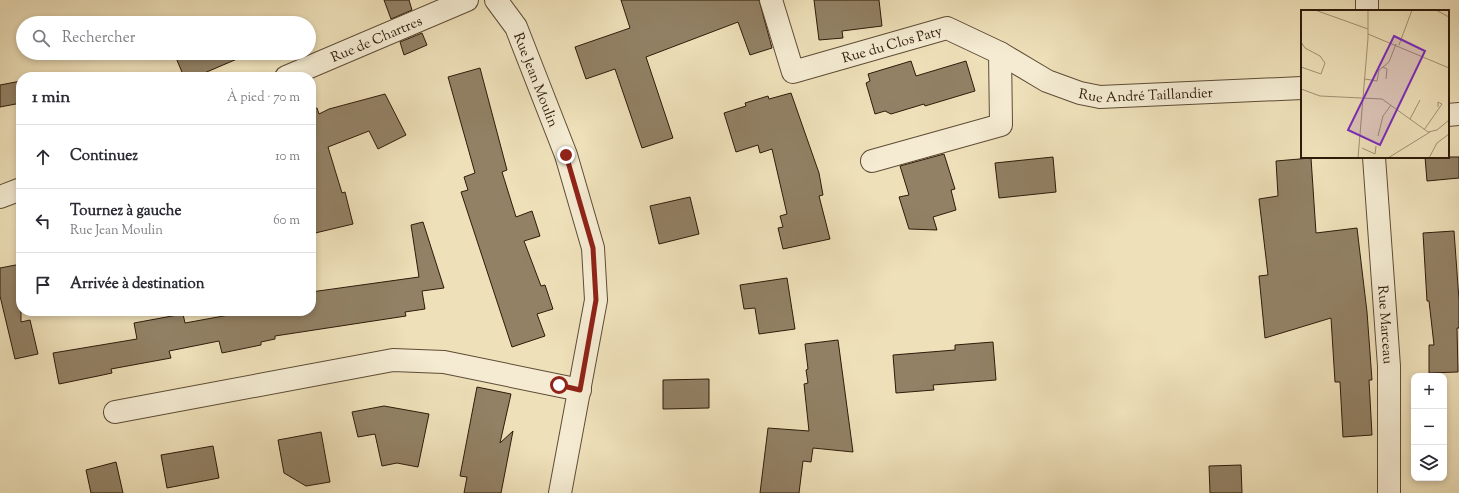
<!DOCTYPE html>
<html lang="fr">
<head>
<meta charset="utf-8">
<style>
  body { margin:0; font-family:"Sorts Mill Goudy",serif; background:#f7f7f7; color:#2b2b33 }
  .controls { position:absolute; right:12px; bottom:12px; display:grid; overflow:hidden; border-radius:8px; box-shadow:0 2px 6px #0003 }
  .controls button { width:36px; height:36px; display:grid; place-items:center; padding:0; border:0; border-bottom:1px solid #e1e1e2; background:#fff; color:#2b2b33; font:20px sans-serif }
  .stop { position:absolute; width:12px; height:12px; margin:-9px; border:3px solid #8f2418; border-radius:50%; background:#fff }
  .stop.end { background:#8f2418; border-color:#fff; box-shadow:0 1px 4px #0008 }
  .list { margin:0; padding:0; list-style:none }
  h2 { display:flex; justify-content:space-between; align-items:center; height:52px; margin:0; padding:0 16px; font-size:17px }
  h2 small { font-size:13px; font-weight:400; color:#7c7c81 }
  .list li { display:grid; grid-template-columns:26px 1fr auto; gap:12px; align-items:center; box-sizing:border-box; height:64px; padding:0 16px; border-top:1px solid #e1e1e2 }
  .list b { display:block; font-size:15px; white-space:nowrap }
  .list p { margin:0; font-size:13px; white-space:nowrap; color:#7c7c81 }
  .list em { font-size:13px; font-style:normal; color:#7c7c81 }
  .icon { flex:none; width:22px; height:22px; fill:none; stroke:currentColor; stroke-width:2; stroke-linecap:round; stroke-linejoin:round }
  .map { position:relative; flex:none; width:1459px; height:493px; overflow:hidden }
  .search { position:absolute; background:#fff; box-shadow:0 2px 6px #0003; left:16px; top:16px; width:300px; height:44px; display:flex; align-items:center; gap:10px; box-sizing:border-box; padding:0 14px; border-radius:22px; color:#7c7c81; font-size:15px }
  .panel { position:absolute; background:#fff; box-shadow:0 2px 6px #0003; left:16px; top:72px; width:300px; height:244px; border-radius:16px }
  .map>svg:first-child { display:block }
  .building { fill:#928165; stroke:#2e1b09 }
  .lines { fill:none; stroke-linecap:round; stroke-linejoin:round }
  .minor-casing { stroke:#5e4c35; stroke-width:24 }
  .minor { stroke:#f4ebd2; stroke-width:22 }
  .route { stroke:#8f2418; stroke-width:5 }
  .labels { text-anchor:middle; stroke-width:4; stroke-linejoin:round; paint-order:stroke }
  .street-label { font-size:14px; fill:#2e1b09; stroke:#f4ebd2 }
  .inset-road { fill:none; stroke:#a19173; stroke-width:1 }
  .view { fill:#7b2cbf; fill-opacity:0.15; stroke:#7b2cbf; stroke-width:2 }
  .inset-edge { fill:none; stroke:#2e1b09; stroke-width:2 }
</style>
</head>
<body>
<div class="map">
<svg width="1459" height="493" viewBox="0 0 1459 493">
  <rect width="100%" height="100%" fill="#eee0b9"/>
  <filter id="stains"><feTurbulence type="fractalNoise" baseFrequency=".005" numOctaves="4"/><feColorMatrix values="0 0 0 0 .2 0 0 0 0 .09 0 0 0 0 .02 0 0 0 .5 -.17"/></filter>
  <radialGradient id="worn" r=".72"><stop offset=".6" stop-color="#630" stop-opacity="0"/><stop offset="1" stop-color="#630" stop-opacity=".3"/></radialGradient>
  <!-- building -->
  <g class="building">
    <polygon points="384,0 409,0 412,10 391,19"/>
    <polygon points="621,0 759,0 772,48 750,55 738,22 646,57 673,138 642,148 615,69 586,79 575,47 630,28"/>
    <polygon points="814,0 879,0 882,26 842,31 843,38 819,40"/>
    <polygon points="422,33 427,45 404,55 400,42"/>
    <polygon points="174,53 251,53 195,77 184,77"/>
    <polygon points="911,61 916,76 966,61 975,91 925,106 924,104 891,114 885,111 875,114 866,83 870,81 868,74"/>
    <polygon points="480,68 507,170 502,172 516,217 532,211 540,236 524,241 541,286 545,285 553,309 537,314 545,336 512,347 461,192 468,190 464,177 475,173 448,77"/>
    <polygon points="21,81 21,103 0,107 0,85"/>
    <polygon points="791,93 819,173 823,195 819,196 830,239 783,249 778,228 783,227 780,216 787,214 772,149 760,153 758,145 736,152 724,113 746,106 745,103 768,96 769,99"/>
    <polygon points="385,94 406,135 378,149 369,131 328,147 342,193 345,192 353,224 311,234 311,109 317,108 319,114 329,109"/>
    <polygon points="944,154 955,189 951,190 956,210 933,217 937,230 909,229 899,197 909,195 900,166"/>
    <polygon points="1053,157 1056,192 999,198 995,163"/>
    <polygon points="1425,157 1459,157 1459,178 1427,181"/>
    <polygon points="1311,158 1316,233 1357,228 1367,312 1372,380 1369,380 1372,435 1343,437 1340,382 1335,382 1331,318 1265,338 1259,276 1268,275 1259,199 1278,196 1276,161"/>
    <polygon points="690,197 699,234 659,244 650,206"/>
    <polygon points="423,222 444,288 422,291 425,309 405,312 406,316 275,336 275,339 261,342 261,345 222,353 219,341 169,351 171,358 111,369 112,373 98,376 59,384 53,353 137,339 134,323 183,314 185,323 251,311 311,311 311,292 419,277 411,225"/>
    <polygon points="1454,231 1459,300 1459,328 1457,328 1458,372 1429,373 1429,345 1434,345 1429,301 1427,301 1423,233"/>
    <polygon points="21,264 21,322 30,320 38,354 15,359 0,296 0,268"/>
    <polygon points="787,278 795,329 759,334 755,308 744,309 740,285"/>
    <polygon points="838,340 853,452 813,448 811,462 803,461 799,493 760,493 768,428 809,431 804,384 808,383 806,370 808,369 805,344"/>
    <polygon points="993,342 996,380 933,385 934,390 896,393 893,355 955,350 955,345"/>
    <polygon points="709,379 709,408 663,409 663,380"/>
    <polygon points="477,387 511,394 500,443 513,431 501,493 464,493 467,477 460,476"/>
    <polygon points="384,406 429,414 418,467 397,463 382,466 375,434 358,437 352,412"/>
    <polygon points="321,432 330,482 306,486 284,473 278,440"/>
    <polygon points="213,446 219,478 167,488 161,455"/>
    <polygon points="116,462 123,493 91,493 86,470"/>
    <polygon points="1241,465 1242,493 1210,493 1209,466"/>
  </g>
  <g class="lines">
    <!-- minor casing -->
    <g class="minor-casing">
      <g id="minor">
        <path id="s1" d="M496,0L516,27L566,155L593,248L596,300L560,493"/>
        <path id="s2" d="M771,0L793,72L947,28L1000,53L1001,125L872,161"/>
        <polyline points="1367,0 1367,11"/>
        <path id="s3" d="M1000,53L1047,81L1080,93L1100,97L1302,88"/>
        <path id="s4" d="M286,77L467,0"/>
        <polyline points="1448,115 1459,114"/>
        <path id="s5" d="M1374,157L1389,366V493"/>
        <polyline points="0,197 21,189"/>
        <polyline points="115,412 393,360 444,362 580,390"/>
      </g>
    </g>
    <!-- minor -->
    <use href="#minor" class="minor"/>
  </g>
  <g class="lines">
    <!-- route -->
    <polyline class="route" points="559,385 580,390 596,300 593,248 566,155"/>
  </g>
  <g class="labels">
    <!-- street labels -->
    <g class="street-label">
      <text dy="5" stroke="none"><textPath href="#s4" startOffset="98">Rue de Chartres</textPath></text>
      <text dy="5" stroke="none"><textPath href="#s2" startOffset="178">Rue du Clos Paty</textPath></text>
      <text dy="5" stroke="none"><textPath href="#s1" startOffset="90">Rue Jean Moulin</textPath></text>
      <text dy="5" stroke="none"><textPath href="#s3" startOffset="156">Rue André Taillandier</textPath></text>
      <text dy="5" stroke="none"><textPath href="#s5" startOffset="168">Rue Marceau</textPath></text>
    </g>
  </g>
  <!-- overview -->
  <g transform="translate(1301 10)">
    <rect width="148" height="148" fill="#eee0b9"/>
    <path class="inset-road" d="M14,0L67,19M135,0L148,7M67,24L148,58M0,32L4,38L19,46L24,53L20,64L0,57M98,35L111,0M82,57L88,52L95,34M64,69L76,71L78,60L82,57L86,59L85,69M0,79L19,86L81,89L127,122L136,120L148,110M109,109L119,90M123,120L141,94L137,92V97M77,126L82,106L90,95M61,138L74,144L75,136M57,148L67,28V0M87,148L129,122M128,148L136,133L148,124"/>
    <path class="view" d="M93,26L124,41L79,135L47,120Z"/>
    <rect width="148" height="148" class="inset-edge"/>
  </g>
  <rect width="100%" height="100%" filter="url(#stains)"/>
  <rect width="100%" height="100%" fill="url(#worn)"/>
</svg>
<div class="controls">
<button>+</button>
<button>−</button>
<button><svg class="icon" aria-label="layers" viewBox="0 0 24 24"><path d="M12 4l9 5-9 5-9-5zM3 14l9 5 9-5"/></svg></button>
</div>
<div class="stop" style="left:559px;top:385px"></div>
<div class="stop end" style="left:566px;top:155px"></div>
<div class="search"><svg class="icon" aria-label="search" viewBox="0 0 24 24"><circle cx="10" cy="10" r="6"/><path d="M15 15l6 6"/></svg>Rechercher</div>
<section class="panel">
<h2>1 min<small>À pied · 70 m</small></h2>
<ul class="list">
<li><svg class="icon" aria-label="ahead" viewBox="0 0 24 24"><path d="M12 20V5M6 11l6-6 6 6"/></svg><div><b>Continuez</b></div><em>10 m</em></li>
<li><svg class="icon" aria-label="left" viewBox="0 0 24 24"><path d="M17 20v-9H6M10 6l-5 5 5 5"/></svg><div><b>Tournez à gauche</b><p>Rue Jean Moulin</p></div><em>60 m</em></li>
<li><svg class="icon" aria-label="arrive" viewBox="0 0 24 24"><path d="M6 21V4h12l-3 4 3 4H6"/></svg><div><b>Arrivée à destination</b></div></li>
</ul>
</section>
</div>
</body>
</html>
